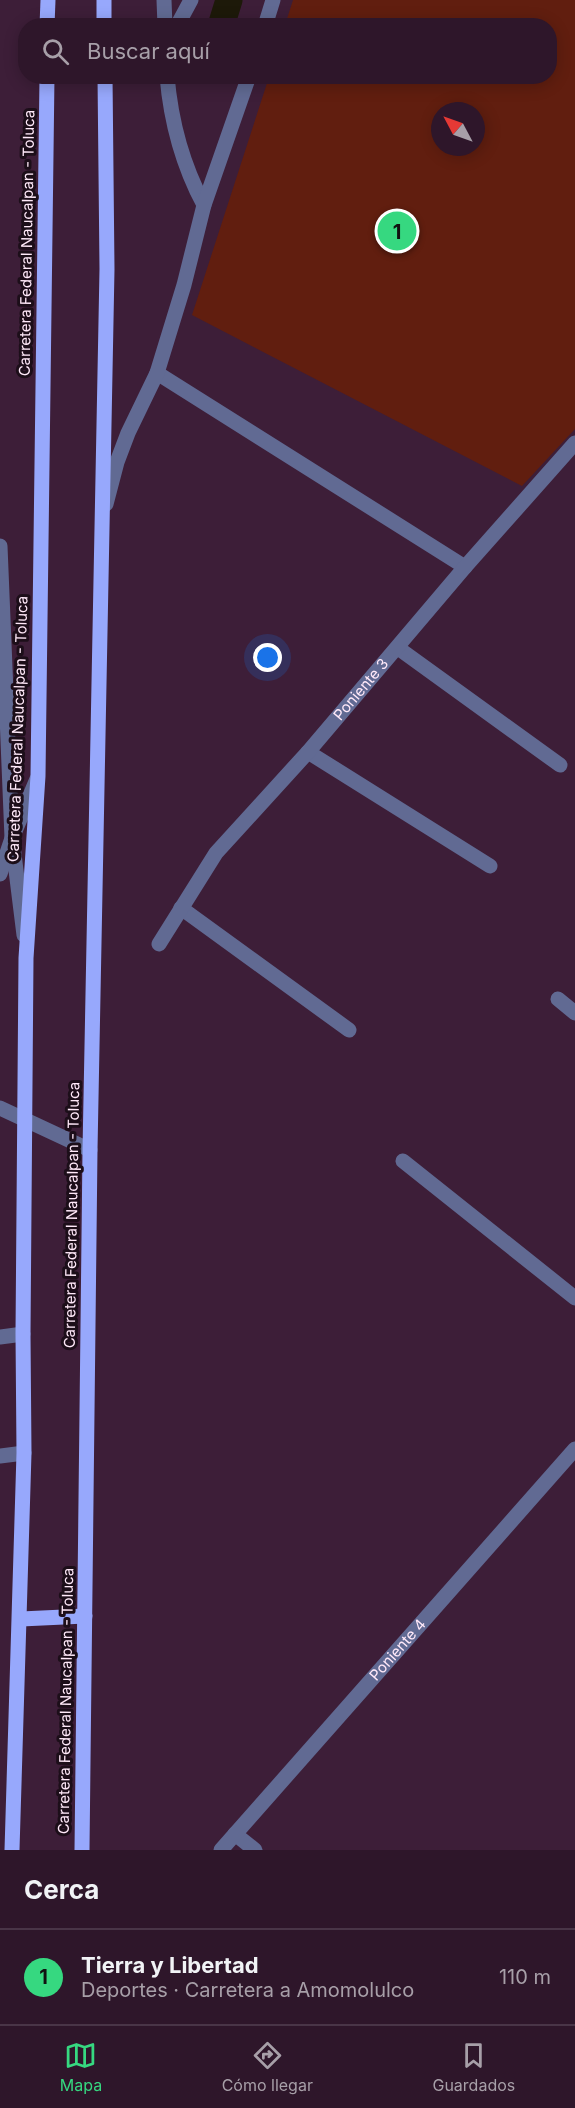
<!DOCTYPE html>
<html lang="es">
<head>
<meta charset="utf-8">
<style>
  body { margin:0; font-family:Inter,sans-serif; background:#361f32; color:#f1f3f6 }
  .compass { position:absolute; left:431px; top:102px; width:54px; height:54px; border-radius:50%; background:#2e162a; box-shadow:0 3px 15px #0003; rotate:311deg }
  .you { position:absolute; left:268px; top:658px; width:21px; height:21px; margin:-15px; border:4px solid #fff; border-radius:50%; background:#1a73e8; box-shadow:0 0 0 9px #1a73e833 }
  .badge { display:grid; place-items:center; width:39px; height:39px; border-radius:50%; background:#36d880; color:#111; font-size:20px; font-weight:700 }
  .pin { position:absolute; translate:-50% -50%; border:3px solid #fff; box-shadow:0 2px 6px #0006 }
  .list { margin:0; padding:0; list-style:none }
  h2 { display:flex; justify-content:space-between; align-items:center; height:78px; margin:0; padding:0 24px; font-size:26px }
  h2 small { font-size:20px; font-weight:400; color:#a79fa8 }
  .list li { display:grid; grid-template-columns:39px 1fr auto; gap:18px; align-items:center; box-sizing:border-box; height:96px; padding:0 24px; border-top:2px solid #493547 }
  .list b { display:block; font-size:22px; white-space:nowrap }
  .list p { margin:0; font-size:20px; white-space:nowrap; color:#a79fa8 }
  .list em { font-size:20px; font-style:normal; color:#a79fa8 }
  .icon { flex:none; width:33px; height:33px; fill:none; stroke:currentColor; stroke-width:2; stroke-linecap:round; stroke-linejoin:round }
  .map { position:relative; flex:none; width:575px; height:1850px; overflow:hidden }
  .search { position:absolute; background:#2e162a; box-shadow:0 3px 15px #0003; left:18px; right:18px; top:18px; height:66px; display:flex; align-items:center; gap:15px; box-sizing:border-box; padding:0 21px; border-radius:24px; color:#a79fa8; font-size:22px }
  .sheet { height:174px; background:#2e162a }
  nav { display:flex; justify-content:space-around; align-items:center; box-sizing:border-box; height:84px; border-top:2px solid #493547; background:#2e162a; font-size:16px; color:#a79fa8 }
  nav a { display:grid; justify-items:center; gap:3px }
  nav .on { color:#36d880 }
  .map>svg:first-child { display:block }
  .green { fill:#611e0f; fill-rule:evenodd }
  .lines { fill:none; stroke-linecap:round; stroke-linejoin:round }
  .canal { stroke:#1d1909; stroke-width:27 }
  .lane { stroke:#616a93; stroke-width:15 }
  .street { stroke:#616a93; stroke-width:15 }
  .primary { stroke:#97a8fc; stroke-width:15 }
  .labels { text-anchor:middle; stroke-width:6; stroke-linejoin:round; paint-order:stroke }
  .street-label { font-size:15px; fill:#ffe9f9; stroke:#1c0e19 }
</style>
</head>
<body>
<div class="map">
<svg width="575" height="1850" viewBox="0 0 575 1850">
  <rect width="100%" height="100%" fill="#3d1e38"/>
  <!-- green -->
  <path class="green" d="M293,0H575V429L522,486L192,315L269,77L550,76V26L285,25ZM440,111H476V147H440Z"/>
  <g class="lines">
    <!-- canal -->
    <polyline class="canal" points="221,26 229,0"/>
    <!-- lane -->
    <polyline class="lane" points="0,1337 23,1334"/>
    <!-- street -->
    <g class="street">
      <polyline points="164,0 165,26"/>
      <polyline points="177,26 191,0"/>
      <polyline points="265,26 273,0"/>
      <path d="M167,76C171,123 182,164 204,205"/>
      <polyline points="157,373 465,567"/>
      <polyline points="106,504 117,462 128,433 157,373 184,285 204,205 249,76"/>
      <polyline points="0,546 12,838 24,935"/>
      <polyline points="398,648 560,765"/>
      <polyline points="308,752 490,866"/>
      <polyline points="0,874 12,838 37,779"/>
      <polyline points="181,908 349,1030"/>
      <path id="s1" d="M159,944L216,853L308,752L465,567L575,443"/>
      <polyline points="558,999 575,1013"/>
      <polyline points="0,1108 90,1150"/>
      <polyline points="403,1161 575,1298"/>
      <polyline points="0,1456 24,1453"/>
      <polyline points="235,1834 255,1850"/>
      <path id="s2" d="M221,1850L575,1449"/>
    </g>
    <!-- primary -->
    <g class="primary">
      <polyline points="104,0 104,26"/>
      <polyline points="47,26 48,0"/>
      <polyline points="21,1619 85,1616"/>
      <polyline points="12,1850 24,1453 23,1334 26,958 38,776 47,76"/>
      <polyline points="82,1850 90,1150 107,269 105,76"/>
    </g>
  </g>
  <g class="labels">
    <!-- street labels -->
    <g class="street-label">
      <text transform="translate(27 243) rotate(-89)" y="5">Carretera Federal Naucalpan - Toluca</text>
      <text dy="5" stroke="none"><textPath href="#s1" startOffset="326">Poniente 3</textPath></text>
      <text transform="translate(18 729) rotate(-88)" y="5">Carretera Federal Naucalpan - Toluca</text>
      <text transform="translate(72 1215) rotate(-89)" y="5">Carretera Federal Naucalpan - Toluca</text>
      <text dy="5" stroke="none"><textPath href="#s2" startOffset="267">Poniente 4</textPath></text>
      <text transform="translate(66 1701) rotate(-89)" y="5">Carretera Federal Naucalpan - Toluca</text>
    </g>
  </g>
</svg>
<svg class="compass" viewBox="-18 -18 36 36"><path d="M0-13l5 13h-10z" fill="#e53935"/><path d="M0 13l5-13h-10z" fill="#a79fa8"/></svg>
<div class="you"></div>
<div class="pin badge" style="left:397px;top:231px">1</div>
<div class="search"><svg class="icon" aria-label="search" viewBox="0 0 24 24"><circle cx="10" cy="10" r="6"/><path d="M15 15l6 6"/></svg>Buscar aquí</div>
</div>
<section class="sheet">
<h2>Cerca<small></small></h2>
<ul class="list">
<li><span class="badge">1</span><div><b>Tierra y Libertad</b><p>Deportes · Carretera a Amomolulco</p></div><em>110 m</em></li>
</ul>
</section>
<nav>
<a class="on"><svg class="icon" aria-label="map" viewBox="0 0 24 24"><path d="M3 6l6-2 6 2 6-2v14l-6 2-6-2-6 2zM9 4v14M15 6v14"/></svg>Mapa</a>
<a><svg class="icon" aria-label="directions" viewBox="0 0 24 24"><path d="M12 3l9 9-9 9-9-9zM9 14v-3h6M13 9l2 2-2 2"/></svg>Cómo llegar</a>
<a><svg class="icon" aria-label="saved" viewBox="0 0 24 24"><path d="M7 4h10v16l-5-4-5 4z"/></svg>Guardados</a>
</nav>
</body>
</html>
